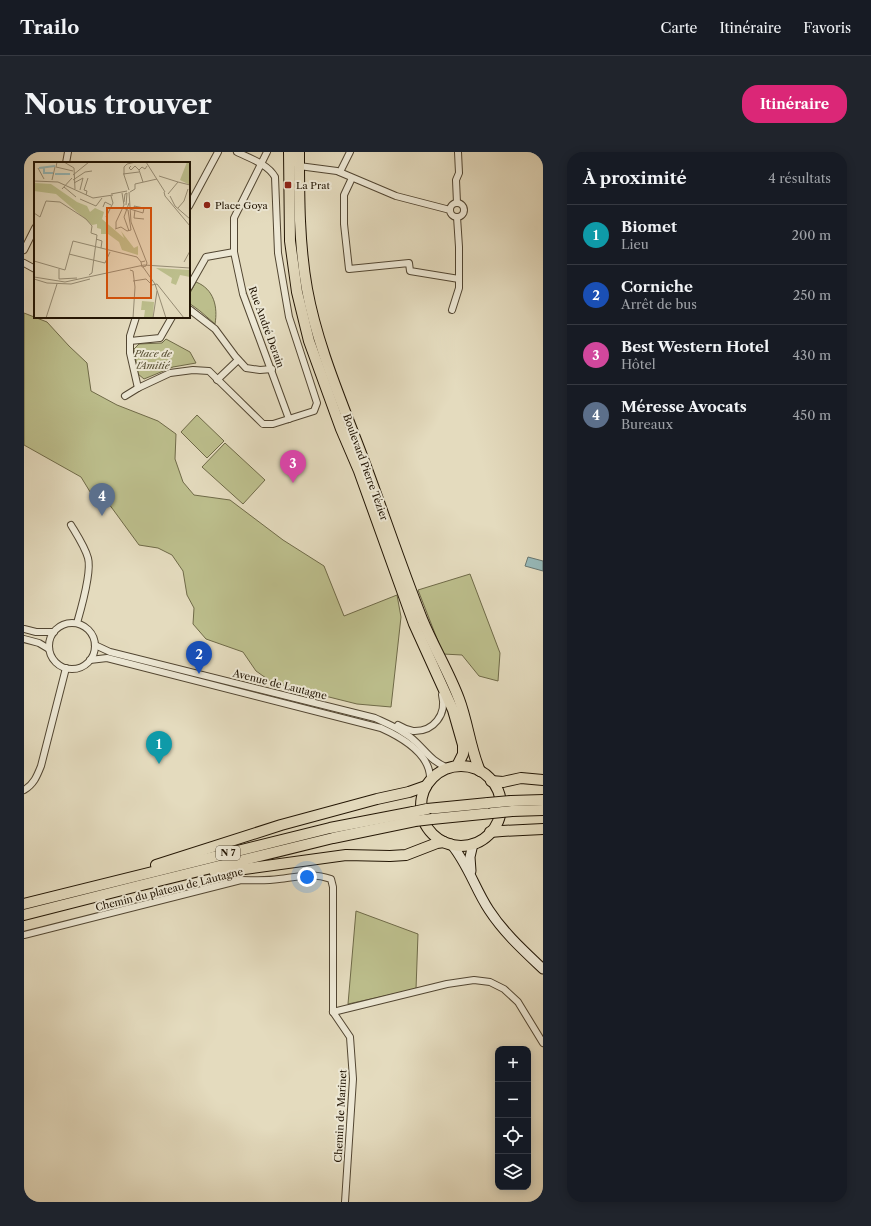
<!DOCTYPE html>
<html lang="fr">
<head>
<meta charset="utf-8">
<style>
  body { margin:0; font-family:"Libre Caslon Text",serif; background:#20242c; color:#f1f3f6 }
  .controls { position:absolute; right:12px; bottom:12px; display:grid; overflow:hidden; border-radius:8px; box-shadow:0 2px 10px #0003 }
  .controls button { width:36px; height:36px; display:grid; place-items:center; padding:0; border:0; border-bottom:1px solid #363941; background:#171b24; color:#f1f3f6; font:20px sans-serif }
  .you { position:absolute; left:283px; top:725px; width:14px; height:14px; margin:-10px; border:3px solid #fff; border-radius:50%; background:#1a73e8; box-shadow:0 0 0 6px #1a73e833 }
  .badge { display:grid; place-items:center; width:26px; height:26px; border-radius:50%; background:#db2777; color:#fff; font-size:13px; font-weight:700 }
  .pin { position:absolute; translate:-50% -33px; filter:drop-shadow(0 1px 2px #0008) }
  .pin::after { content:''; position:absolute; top:21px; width:14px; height:12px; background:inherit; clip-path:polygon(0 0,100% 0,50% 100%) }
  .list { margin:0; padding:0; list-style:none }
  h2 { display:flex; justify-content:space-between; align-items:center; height:52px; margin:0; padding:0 16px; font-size:17px }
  h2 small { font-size:13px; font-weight:400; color:#9ea1a6 }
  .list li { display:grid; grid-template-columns:26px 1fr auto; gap:12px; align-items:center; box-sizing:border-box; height:60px; padding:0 16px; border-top:1px solid #363941 }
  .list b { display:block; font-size:15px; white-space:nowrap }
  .list p { margin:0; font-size:13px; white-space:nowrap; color:#9ea1a6 }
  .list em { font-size:13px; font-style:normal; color:#9ea1a6 }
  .icon { flex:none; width:22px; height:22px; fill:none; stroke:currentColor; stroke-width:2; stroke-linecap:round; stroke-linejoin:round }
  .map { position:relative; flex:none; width:519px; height:1050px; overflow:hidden; border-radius:16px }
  header { display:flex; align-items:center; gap:24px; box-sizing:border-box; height:56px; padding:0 20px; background:#171b24; border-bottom:1px solid #363941 }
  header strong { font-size:19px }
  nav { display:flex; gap:22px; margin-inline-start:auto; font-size:14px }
  .intro { display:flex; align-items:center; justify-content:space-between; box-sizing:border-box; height:96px; padding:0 24px }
  h1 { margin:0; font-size:28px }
  .button { padding:10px 18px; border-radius:16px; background:#db2777; color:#fff; font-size:14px; font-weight:700 }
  main { display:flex; gap:24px; padding:0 24px }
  aside { flex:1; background:#171b24; border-radius:16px; box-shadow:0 2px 10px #0003 }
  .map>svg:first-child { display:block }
  .green { fill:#bcbe8c; stroke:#6f6a48 }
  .water { fill:#97b9b9; stroke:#687771 }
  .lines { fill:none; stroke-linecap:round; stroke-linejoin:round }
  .minor-casing { stroke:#524632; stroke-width:8 }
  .secondary-casing { stroke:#221504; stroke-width:11 }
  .primary-casing { stroke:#221504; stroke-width:12 }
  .trunk-casing { stroke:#221504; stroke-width:12 }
  .minor { stroke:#ede8d5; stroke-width:6 }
  .secondary { stroke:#ede8d5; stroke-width:9 }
  .primary { stroke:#e4dbbe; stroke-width:10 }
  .trunk { stroke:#e4dbbe; stroke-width:10 }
  .trunk-bridge-casing { stroke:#221504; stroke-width:12; stroke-linecap:butt }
  .trunk-bridge { stroke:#e4dbbe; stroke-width:10 }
  .poi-dot { fill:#8f2418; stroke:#ede8d5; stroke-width:1.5 }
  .labels { text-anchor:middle; stroke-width:4; stroke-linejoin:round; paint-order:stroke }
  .shield { fill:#ede8d5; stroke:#5f5443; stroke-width:1 }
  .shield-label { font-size:9px; font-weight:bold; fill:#221504 }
  .poi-label { font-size:10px; fill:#221504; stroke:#ede8d5; text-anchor:start }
  .street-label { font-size:10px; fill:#221504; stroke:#ede8d5 }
  .park-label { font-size:10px; font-style:italic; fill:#585034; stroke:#ede8d5 }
  .inset-river { fill:none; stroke:#97b9b9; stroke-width:2 }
  .inset-road { fill:none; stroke:#968c74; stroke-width:1 }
  .view { fill:#d4520b; fill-opacity:0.15; stroke:#d4520b; stroke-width:2 }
  .inset-edge { fill:none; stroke:#221504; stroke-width:2 }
</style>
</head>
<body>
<header>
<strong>Trailo</strong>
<nav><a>Carte</a><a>Itinéraire</a><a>Favoris</a></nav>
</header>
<div class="intro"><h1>Nous trouver</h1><a class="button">Itinéraire</a></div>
<main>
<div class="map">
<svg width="519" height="1050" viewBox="0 0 519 1050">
  <rect width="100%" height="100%" fill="#e4dbbe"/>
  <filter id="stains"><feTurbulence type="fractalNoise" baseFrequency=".005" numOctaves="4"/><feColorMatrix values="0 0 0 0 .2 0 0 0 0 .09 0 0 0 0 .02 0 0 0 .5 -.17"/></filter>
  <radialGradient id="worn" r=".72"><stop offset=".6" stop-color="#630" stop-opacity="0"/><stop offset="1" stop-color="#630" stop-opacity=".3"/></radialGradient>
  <!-- green -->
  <g class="green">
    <path d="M172,130C190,137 194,155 191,172L176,159L165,151V143Z"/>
    <polygon points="0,161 23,170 45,194 63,211 67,239 93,253 134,269 152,282 151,307 159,330 170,343 206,348 259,388 300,414 320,464 373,443 377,465 367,555 333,552 249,531 232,519 219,500 182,487 169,472 170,456 163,443 159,419 148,403 134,396 115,393 85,352 68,343 57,325 0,293"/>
    <polygon points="142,187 166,200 172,211 149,215 120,227 114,222 110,197 115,192 138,191"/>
    <polygon points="173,263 200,289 183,306 157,280"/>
    <polygon points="201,291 241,328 219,352 178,315"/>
    <polygon points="446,422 476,501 474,529 455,524 438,503 419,502 394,438"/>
    <polygon points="332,759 394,782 392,837 324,852"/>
  </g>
  <!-- water -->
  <polygon class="water" points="504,405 519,409 519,419 501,414"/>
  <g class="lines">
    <!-- minor casing -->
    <g class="minor-casing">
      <g id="minor">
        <polyline points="243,0 210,66 210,100 219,142 265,267"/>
        <polyline points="42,11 44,0"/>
        <polyline points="275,14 313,19 372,44 426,58"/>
        <polyline points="316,20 326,0"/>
        <polyline points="328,26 320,43 320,72 325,117 385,111 386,119 435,127"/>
        <polyline points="433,51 432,28 435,21 434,0"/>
        <circle cx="433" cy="58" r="7"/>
        <polyline points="165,54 194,0"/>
        <polyline points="0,98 11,76"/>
        <polyline points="0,111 11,117"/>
        <polyline points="165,135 182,105 210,100"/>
        <polyline points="165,157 191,177 211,204 222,216 236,218 248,217"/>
        <polyline points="428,158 435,136 435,95 433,65"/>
        <polyline points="112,165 106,184 106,201 114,236"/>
        <polyline points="106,189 136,186 148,165"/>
        <polyline points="193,228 214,208"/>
        <path d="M101,244L114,236L146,221L169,218L185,219L239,272H249L290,259L293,251L265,165L254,101L251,25C244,12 225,6 213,0"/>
        <path d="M47,373C53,383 61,395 64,406C68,420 57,457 53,471"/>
        <circle cx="48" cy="494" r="23"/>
        <polyline points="0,477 12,480 30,480"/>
        <polyline points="0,487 15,491 25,497"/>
        <path d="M71,493L86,500L351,566C366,573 381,579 393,591C405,603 408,609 424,616"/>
        <path d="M66,508L83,506L357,576C377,585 408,602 406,629"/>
        <path d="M374,573C379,576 384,578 389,579C410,580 423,562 418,543"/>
        <path d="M0,638C10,632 13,624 17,614L42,516"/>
        <path d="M0,783L217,728C230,728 242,729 255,727C273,725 288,720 307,727L309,735V860"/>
        <polyline points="309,860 423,832 450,828 466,830 480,837 494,850 519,891"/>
        <polyline points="309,860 326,885 329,927 321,1050"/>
      </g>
    </g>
    <!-- secondary casing -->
    <g class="secondary-casing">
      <g id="secondary">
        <path d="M427,692C444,712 451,737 465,758C480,781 500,799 519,817"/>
        <polyline points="447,719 446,705 449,692"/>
      </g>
    </g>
    <!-- primary casing -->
    <g class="primary-casing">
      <g id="primary">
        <polyline points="265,0 266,89 273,140 285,189 317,277 335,319 390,472 429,558 439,593 439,602 433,614"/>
        <path d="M275,0C275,46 275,92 283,137C292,187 312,236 330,283C354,344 374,407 398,467C409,494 425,520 435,547C444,571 446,596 456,619"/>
        <circle cx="437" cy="654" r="40"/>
      </g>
    </g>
    <!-- trunk casing -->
    <g class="trunk-casing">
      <g id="trunk">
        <polyline points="467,629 479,630 497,626 519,628"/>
        <polyline points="487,649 519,648"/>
        <polyline points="403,657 464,651"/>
        <polyline points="488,659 519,658"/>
        <polyline points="408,667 468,661"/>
        <polyline points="466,680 478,679 519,677"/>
        <polyline points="132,713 257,673 353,647 385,640 402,634"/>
        <polyline points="191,721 322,703 366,704 382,703 413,691 420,690"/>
        <polyline points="0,752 306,676 389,660"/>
        <polyline points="0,763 114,734 309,686 391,669"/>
      </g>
    </g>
    <!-- minor -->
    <use href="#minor" class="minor"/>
    <!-- secondary -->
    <use href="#secondary" class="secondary"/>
    <!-- primary -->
    <use href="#primary" class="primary"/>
    <!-- trunk -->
    <use href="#trunk" class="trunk"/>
    <!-- trunk-bridge casing -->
    <g class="trunk-bridge-casing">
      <g id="trunk-bridge">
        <polyline points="464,651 487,649"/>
        <polyline points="389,660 403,657"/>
        <polyline points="468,661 488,659"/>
        <polyline points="391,669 408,667"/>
      </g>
    </g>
    <!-- trunk-bridge -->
    <use href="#trunk-bridge" class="trunk-bridge"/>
  </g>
  <!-- markers -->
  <g class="poi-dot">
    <rect x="260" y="29" width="8" height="8" rx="2"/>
    <circle cx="183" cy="53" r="4"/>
  </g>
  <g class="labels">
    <!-- shield labels -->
    <rect class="shield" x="192" y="694" width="24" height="14" rx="3"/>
    <g class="shield-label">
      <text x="204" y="704">N 7</text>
    </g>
    <!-- poi labels -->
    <g class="poi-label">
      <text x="272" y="37">La Prat</text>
      <text x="191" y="57">Place Goya</text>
    </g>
    <!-- street labels -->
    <g class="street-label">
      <text transform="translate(243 175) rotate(70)" y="4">Rue André Derain</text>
      <text transform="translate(342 315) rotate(70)" y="4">Boulevard Pierre Tézier</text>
      <text transform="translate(256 532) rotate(14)" y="4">Avenue de Lautagne</text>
      <text transform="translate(145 737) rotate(-14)" y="4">Chemin du plateau de Lautagne</text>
      <text transform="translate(316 964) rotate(-87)" y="4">Chemin de Marinet</text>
    </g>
    <!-- park labels -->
    <g class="park-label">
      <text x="129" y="205">Place de<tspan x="129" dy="12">l'Amitié</tspan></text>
    </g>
  </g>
  <!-- overview -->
  <g transform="translate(10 10)">
    <rect width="156" height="156" fill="#e4dbbe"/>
    <path d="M153,0H156V23L146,18ZM1,21L17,22L43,40L53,44L56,50L61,46L70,50L68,57L90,76L87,69L100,86L104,84V93L88,88L85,80L74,72H67V67L63,66V62L58,63L22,32L0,29ZM122,106L156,108V115L146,113L142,123L137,121L138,116ZM108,139L120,140L119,155H110L111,148H107Z" fill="#bcbe8c"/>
    <path class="inset-river" d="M5,6L21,4M10,6V11H19M21,12H36"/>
    <path class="inset-road" d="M23,0L22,5L39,9M30,0L40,6L41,27M112,0L131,30M97,4L95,6L97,8L101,4L105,8M4,6L10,17M89,12L105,10M39,13L55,0M125,14L144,20M18,18L21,5M39,18L51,10L58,9M0,19L24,20L59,36L79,33M109,20L105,8L108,5L111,7L113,4M40,21L49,16L46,28M30,25L42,35M28,27L38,16M95,28L90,13V5L93,2L102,0M95,30L97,60L113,101L112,104L108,105L107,100L111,99M96,30L101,27V22L123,17M130,30L131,34L156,64M77,32L93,29M134,32L144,20L156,23M52,33L53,29L50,28L54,16M136,34L141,44L156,57M46,37L62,44L68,36M90,40L91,32L93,31L92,43M95,41L90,55L95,69M69,45L71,40L77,43M101,46L100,44L110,46L109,51M144,46L150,39L154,27M96,47L109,51M101,48L100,56L110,57M0,51L6,55L12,39L26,40L52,57L58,64L57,71L63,73L58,111L55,113M72,55L79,41L77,34M82,66V60L90,43L88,31M81,67L87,65L93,69L97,68L94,48L89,46M62,77L68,79L67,86M35,92L71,101L76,90M0,99L31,108L39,79L103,95L107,100M150,100L156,89M109,105L121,122L132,156M25,107V117L43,116M96,108L99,109L101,125L99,156M0,115L31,120L110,103L156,106M0,117L13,121L37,122L56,117M99,119L112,117L118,123L123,122L150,156M12,156L23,122M119,156L123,129"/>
    <path class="view" d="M73,46H117V136H73Z"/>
    <rect width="156" height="156" class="inset-edge"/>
  </g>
  <rect width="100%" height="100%" filter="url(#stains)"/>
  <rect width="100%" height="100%" fill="url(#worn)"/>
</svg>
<div class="controls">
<button>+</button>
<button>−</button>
<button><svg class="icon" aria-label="locate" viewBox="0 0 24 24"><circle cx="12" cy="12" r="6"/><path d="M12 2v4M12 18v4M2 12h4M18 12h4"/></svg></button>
<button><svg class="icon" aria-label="layers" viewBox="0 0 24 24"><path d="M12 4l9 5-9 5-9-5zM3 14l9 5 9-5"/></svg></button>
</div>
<div class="you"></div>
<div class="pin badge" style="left:135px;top:612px;background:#0f9aa8">1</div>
<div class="pin badge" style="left:175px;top:522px;background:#1a4fb4">2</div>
<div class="pin badge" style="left:269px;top:331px;background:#d1479c">3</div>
<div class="pin badge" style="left:78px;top:364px;background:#5c6f8a">4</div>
</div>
<aside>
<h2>À proximité<small>4 résultats</small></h2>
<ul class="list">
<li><span class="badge" style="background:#0f9aa8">1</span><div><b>Biomet</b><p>Lieu</p></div><em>200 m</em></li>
<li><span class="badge" style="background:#1a4fb4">2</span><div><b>Corniche</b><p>Arrêt de bus</p></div><em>250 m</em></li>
<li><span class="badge" style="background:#d1479c">3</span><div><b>Best Western Hotel</b><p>Hôtel</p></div><em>430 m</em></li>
<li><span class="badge" style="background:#5c6f8a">4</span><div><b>Méresse Avocats</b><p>Bureaux</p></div><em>450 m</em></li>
</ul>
</aside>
</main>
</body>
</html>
